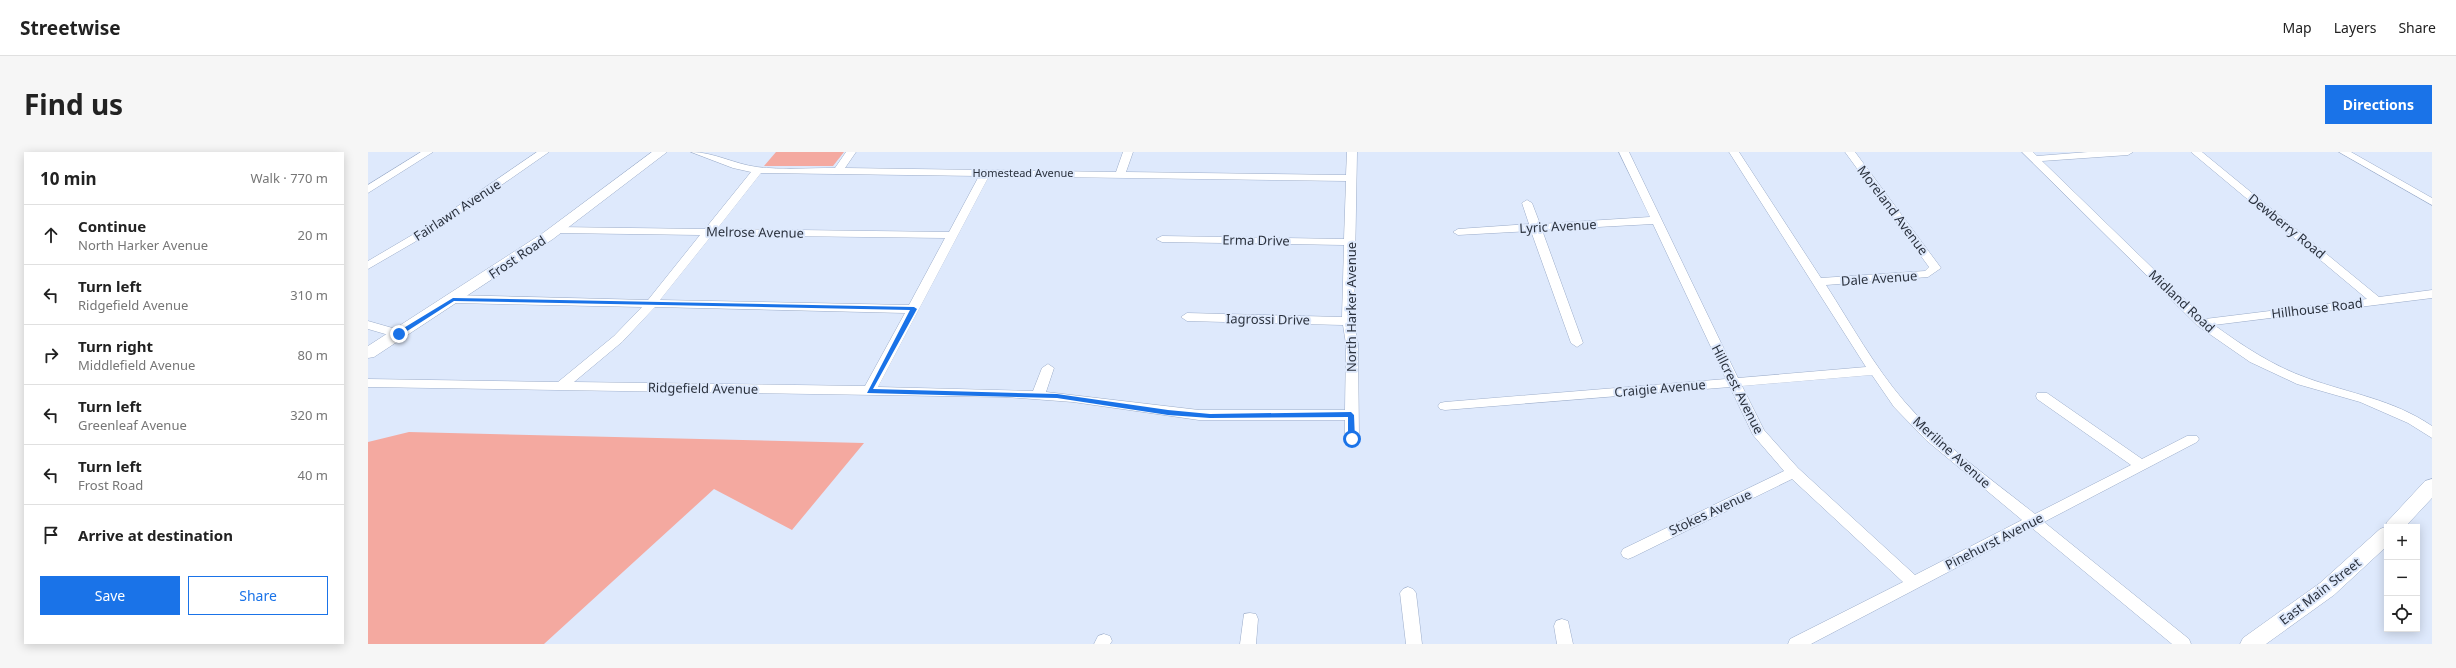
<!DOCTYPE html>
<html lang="en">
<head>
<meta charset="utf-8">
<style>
  body { margin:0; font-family:"Noto Sans",sans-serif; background:#f6f6f6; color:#222 }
  .controls { position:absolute; right:12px; bottom:12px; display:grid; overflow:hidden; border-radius:0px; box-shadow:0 2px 10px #0003 }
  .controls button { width:36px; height:36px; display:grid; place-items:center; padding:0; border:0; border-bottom:1px solid #e0e0e0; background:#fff; color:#222; font:20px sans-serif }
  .stop { position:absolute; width:12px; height:12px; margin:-9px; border:3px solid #1a73e8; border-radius:50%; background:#fff }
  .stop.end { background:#1a73e8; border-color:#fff; box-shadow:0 1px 4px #0008 }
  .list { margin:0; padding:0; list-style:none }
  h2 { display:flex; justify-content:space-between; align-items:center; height:52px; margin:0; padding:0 16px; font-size:17px }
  h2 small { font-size:13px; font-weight:400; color:#767676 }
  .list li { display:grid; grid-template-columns:26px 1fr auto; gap:12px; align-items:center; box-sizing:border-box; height:60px; padding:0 16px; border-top:1px solid #e0e0e0 }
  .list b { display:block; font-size:15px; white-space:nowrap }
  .list p { margin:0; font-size:13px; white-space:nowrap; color:#767676 }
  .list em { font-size:13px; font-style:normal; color:#767676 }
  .actions { display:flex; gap:8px; padding:12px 16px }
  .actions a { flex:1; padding:9px 0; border:1px solid #1a73e8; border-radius:0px; text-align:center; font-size:14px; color:#1a73e8 }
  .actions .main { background:#1a73e8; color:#fff }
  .icon { flex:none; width:22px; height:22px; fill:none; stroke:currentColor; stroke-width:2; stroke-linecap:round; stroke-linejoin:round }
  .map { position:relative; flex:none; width:2064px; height:492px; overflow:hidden; border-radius:0px }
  header { display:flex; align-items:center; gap:24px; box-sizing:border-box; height:56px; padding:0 20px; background:#fff; border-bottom:1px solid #e0e0e0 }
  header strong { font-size:19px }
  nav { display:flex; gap:22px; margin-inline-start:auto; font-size:14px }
  .intro { display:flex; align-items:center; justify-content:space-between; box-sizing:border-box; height:96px; padding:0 24px }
  h1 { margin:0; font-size:28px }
  .button { padding:10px 18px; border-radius:0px; background:#1a73e8; color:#fff; font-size:14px; font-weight:700 }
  main { display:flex; gap:24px; padding:0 24px }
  aside { flex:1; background:#fff; border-radius:0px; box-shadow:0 2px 10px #0003 }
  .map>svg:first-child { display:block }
  .green { fill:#f4a9a0 }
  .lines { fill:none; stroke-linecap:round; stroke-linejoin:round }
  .minor-casing { stroke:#9bacc9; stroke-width:1 }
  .major-casing { stroke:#9bacc9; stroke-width:1 }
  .minor { fill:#fff; fill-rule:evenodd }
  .major { fill:#fff; fill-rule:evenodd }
  .route { fill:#1a73e8 }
  .labels { text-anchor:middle; stroke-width:4; stroke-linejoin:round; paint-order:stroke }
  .far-street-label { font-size:11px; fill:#2b323e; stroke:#dee9fc }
  .street-label { font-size:13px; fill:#2b323e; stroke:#dee9fc }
</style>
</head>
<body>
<header>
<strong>Streetwise</strong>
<nav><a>Map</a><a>Layers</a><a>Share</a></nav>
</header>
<div class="intro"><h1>Find us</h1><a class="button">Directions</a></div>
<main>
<aside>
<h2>10 min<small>Walk · 770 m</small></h2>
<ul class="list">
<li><svg class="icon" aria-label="ahead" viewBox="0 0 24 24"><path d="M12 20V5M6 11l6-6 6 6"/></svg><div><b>Continue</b><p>North Harker Avenue</p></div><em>20 m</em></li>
<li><svg class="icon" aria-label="left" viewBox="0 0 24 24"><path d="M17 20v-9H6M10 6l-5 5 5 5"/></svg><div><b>Turn left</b><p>Ridgefield Avenue</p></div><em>310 m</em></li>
<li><svg class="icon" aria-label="right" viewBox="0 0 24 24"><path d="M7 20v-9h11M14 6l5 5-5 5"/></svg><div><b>Turn right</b><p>Middlefield Avenue</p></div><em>80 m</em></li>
<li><svg class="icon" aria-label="left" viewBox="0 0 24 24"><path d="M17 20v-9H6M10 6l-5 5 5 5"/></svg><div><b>Turn left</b><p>Greenleaf Avenue</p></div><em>320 m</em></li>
<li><svg class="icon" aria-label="left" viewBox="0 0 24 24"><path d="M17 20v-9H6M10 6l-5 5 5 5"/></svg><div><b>Turn left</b><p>Frost Road</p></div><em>40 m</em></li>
<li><svg class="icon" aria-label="arrive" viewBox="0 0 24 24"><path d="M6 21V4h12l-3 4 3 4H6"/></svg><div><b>Arrive at destination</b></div></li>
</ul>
<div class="actions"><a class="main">Save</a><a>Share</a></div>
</aside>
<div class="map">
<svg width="2064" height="492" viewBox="0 0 2064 492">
  <rect width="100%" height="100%" fill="#dee9fc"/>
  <!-- green -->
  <g class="green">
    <polygon points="408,0 476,0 465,14 396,14"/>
    <polygon points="41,280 496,291 424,378 346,337 176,492 0,492 0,290"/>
  </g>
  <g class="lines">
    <!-- minor casing -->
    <g class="minor-casing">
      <g id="minor">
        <polygon points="53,0 65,0 0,41 0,33"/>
        <polygon points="169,0 181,0 76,73 0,117 0,109 68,69"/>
        <path d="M323,0C346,0 366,12 389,15C414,18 442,16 467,16L478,0H488L477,16L748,20L755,0H765L758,20L978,23L979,0H989L986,169L990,192L991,287L984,292L979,290L977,287V268H831L705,250L638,245L0,235V227L190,230L246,184L274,155L85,151L79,147L85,143L280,148L332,83L189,81L184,78L189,75L337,77L383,20L365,16ZM393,21L611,24L581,80L349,77ZM621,24L978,29L976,87L794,84L788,87L794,90L976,93L974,165L819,161L813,165L819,169L975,173L978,192L977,258H831L678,240L686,216L680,212L674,216L665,239L510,235ZM344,83L577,86L541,153L292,148ZM287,155L537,161L497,234L206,230L254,190Z"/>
        <path d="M1251,0H1261L1370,226L1498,215L1361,0H1371L1453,126L1557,119L1561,115L1477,0H1487L1573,116L1560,125L1458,133C1483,172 1506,214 1536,249C1573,292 1622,326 1667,362L1763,313L1669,247L1668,244L1669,241H1679L1774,307L1819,284H1829L1831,287L1829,290L1676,370L1821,487L1823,492H1804L1664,376L1443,492H1420L1422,487L1535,430L1424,327L1265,405L1260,407L1255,405L1253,401L1255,397L1416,319L1385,283L1362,235L1077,258L1072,257L1070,254L1072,251L1077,250L1358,227L1285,72L1174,78L1215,191L1209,195L1203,191L1163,79L1090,83L1085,80L1090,77L1161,72L1154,51L1159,48L1164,51L1172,72L1282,65ZM1504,223L1526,255L1558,288L1654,368L1547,423L1430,316L1396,278L1374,234Z"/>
        <path d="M1654,0H1665L1669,4L1720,0H1765L1760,3L1674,9L1837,167L1999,147L1823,0H1834L2011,145L2064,138V146L1846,173C1875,194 1905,214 1939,226C1983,242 2024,247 2064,274V286L2040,271L1992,250L1929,232L1882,210L1830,174Z"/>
        <polygon points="1971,0 1983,0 2064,46 2064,53"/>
        <polygon points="0,169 35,179 37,182 31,186 0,177"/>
        <polygon points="1040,435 1045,437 1048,441 1054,492 1038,492 1032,441 1035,437"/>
        <polygon points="882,461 888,462 890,467 888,492 872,492 876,462"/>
        <polygon points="1194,467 1200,469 1205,492 1189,492 1186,474 1188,469"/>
        <polygon points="736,482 742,484 744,489 742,492 726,492 730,484"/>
      </g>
    </g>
    <!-- major casing -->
    <g class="major-casing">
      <g id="major">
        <polygon points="284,0 299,0 185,87 6,205 0,206 0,194 175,81"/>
        <polygon points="2064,327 2064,346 2037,375 2019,375 2019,394 1966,443 1898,492 1872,492 1875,486 1952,431 2012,377 2017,375 2019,370 2057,329"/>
      </g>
    </g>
    <!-- minor -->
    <use href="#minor" class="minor"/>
    <!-- major -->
    <use href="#major" class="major"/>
  </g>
  <!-- route -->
  <polygon class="route" points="85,146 546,155 549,157 505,237 689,242 800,258 842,262 983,260 986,263 987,287 984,289 980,287 980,265 842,266 800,263 689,246 499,241 542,158 86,149 33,183 29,183 29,180"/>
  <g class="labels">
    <!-- far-street labels -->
    <g class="far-street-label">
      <text x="655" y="25">Homestead Avenue</text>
    </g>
    <!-- street labels -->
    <g class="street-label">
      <text transform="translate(89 58) rotate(-33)" y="5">Fairlawn Avenue</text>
      <text transform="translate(1525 58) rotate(53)" y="5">Moreland Avenue</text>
      <text transform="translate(1190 74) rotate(-3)" y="5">Lyric Avenue</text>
      <text transform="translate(1919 74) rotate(39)" y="5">Dewberry Road</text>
      <text transform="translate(387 80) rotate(1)" y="5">Melrose Avenue</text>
      <text transform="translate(888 88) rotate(1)" y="5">Erma Drive</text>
      <text transform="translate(149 105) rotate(-34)" y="5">Frost Road</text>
      <text transform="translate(1511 126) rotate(-4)" y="5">Dale Avenue</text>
      <text transform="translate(1814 149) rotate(43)" y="5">Midland Road</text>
      <text transform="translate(983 155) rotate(-90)" y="5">North Harker Avenue</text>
      <text transform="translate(1949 156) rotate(-7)" y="5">Hillhouse Road</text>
      <text transform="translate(900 167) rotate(1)" y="5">Iagrossi Drive</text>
      <text transform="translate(335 236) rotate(1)" y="5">Ridgefield Avenue</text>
      <text transform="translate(1292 236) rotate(-5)" y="5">Craigie Avenue</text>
      <text transform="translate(1370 237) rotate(63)" y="5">Hillcrest Avenue</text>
      <text transform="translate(1584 300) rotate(42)" y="5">Meriline Avenue</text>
      <text transform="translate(1342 360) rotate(-25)" y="5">Stokes Avenue</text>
      <text transform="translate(1626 389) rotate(-27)" y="5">Pinehurst Avenue</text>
      <text transform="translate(1952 439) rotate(-38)" y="5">East Main Street</text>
    </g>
  </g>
</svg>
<div class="controls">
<button>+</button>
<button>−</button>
<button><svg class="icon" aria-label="locate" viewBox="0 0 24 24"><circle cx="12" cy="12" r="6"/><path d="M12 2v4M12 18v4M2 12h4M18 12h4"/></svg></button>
</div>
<div class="stop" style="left:984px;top:287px"></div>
<div class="stop end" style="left:31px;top:182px"></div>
</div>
</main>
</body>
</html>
